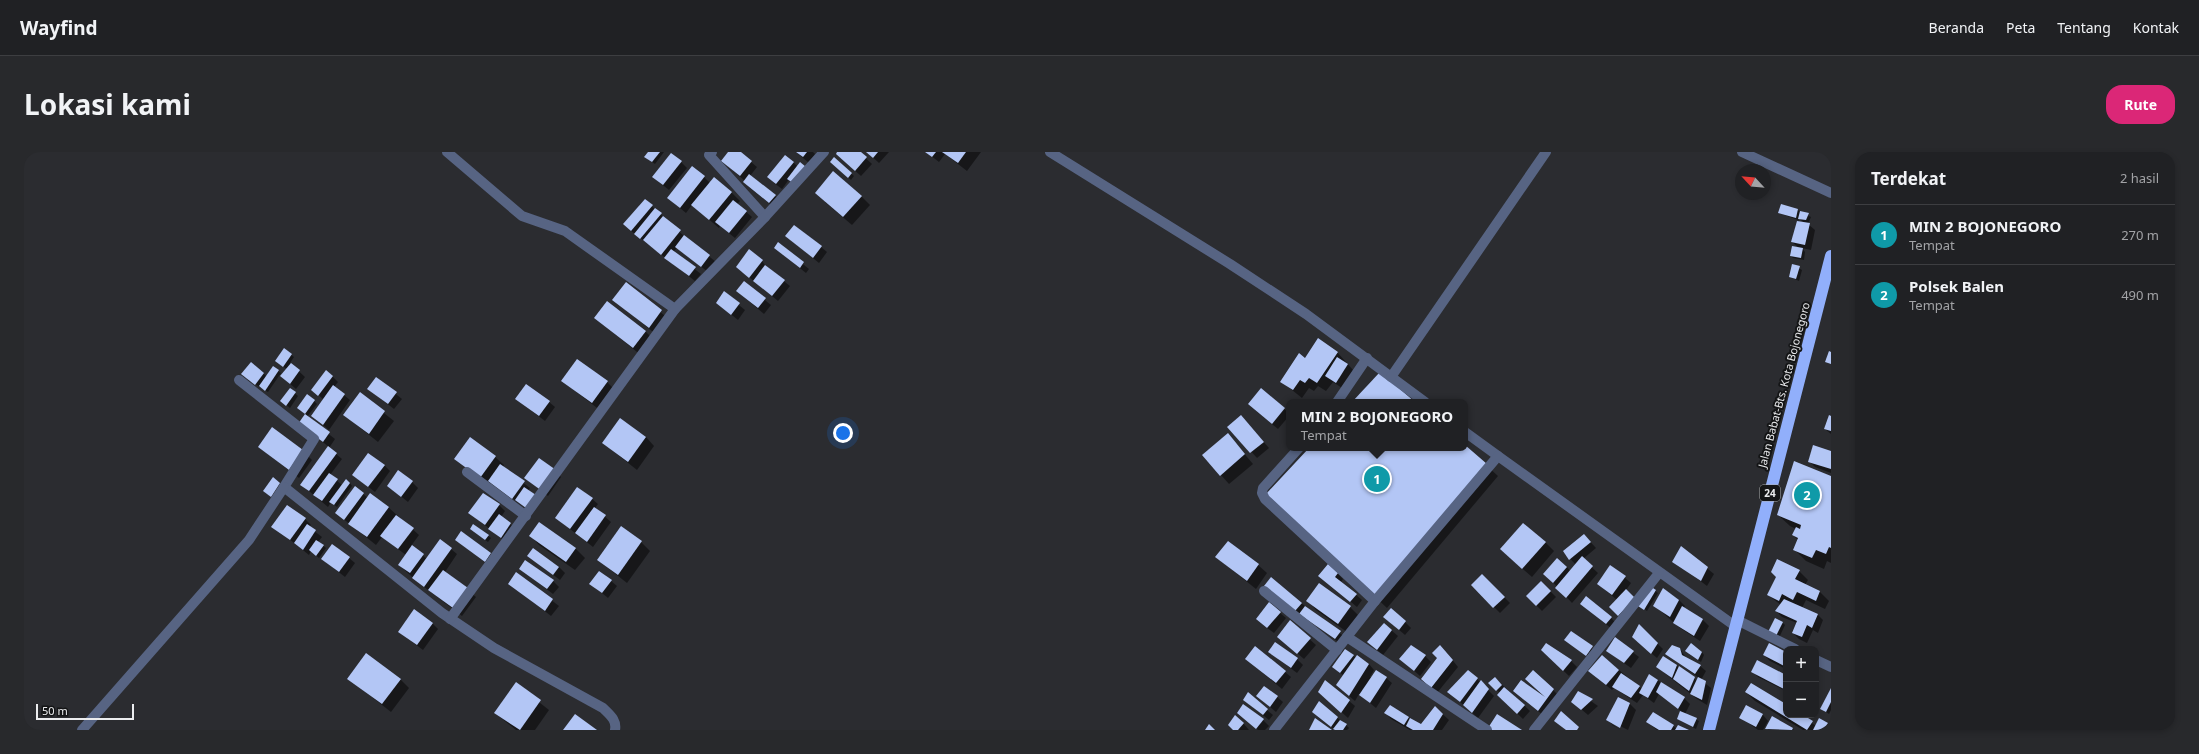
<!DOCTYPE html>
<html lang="id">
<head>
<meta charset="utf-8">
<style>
  body { margin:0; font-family:"Noto Sans",sans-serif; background:#28292c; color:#f1f3f6 }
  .controls { position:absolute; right:12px; bottom:12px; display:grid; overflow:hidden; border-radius:8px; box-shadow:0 2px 6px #0003 }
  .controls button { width:36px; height:36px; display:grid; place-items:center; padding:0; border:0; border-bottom:1px solid #3d3e41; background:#202124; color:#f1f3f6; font:20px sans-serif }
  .compass { position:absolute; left:1711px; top:12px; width:36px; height:36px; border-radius:50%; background:#202124; box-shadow:0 2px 6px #0003; rotate:296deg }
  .scale { position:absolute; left:12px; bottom:10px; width:98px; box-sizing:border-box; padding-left:4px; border:2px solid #ebecee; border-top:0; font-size:11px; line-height:14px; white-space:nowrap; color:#ebecee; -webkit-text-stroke:3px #141516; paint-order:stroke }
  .you { position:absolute; left:819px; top:281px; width:14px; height:14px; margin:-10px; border:3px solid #fff; border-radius:50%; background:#1a73e8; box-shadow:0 0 0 6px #1a73e833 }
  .badge { display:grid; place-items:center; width:26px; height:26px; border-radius:50%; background:#db2777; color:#fff; font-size:13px; font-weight:700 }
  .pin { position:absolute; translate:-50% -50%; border:2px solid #fff; box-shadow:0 1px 4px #0006 }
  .popup { position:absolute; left:1262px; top:247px; width:182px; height:52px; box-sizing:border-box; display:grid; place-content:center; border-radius:8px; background:#202124; filter:drop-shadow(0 1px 3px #0005); font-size:13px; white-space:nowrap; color:#a2a3a6 }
  .popup b { font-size:15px; color:#f1f3f6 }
  .popup::after { content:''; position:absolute; left:50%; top:100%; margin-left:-8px; border:8px solid transparent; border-top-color:#202124 }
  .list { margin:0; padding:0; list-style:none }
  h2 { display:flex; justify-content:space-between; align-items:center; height:52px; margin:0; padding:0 16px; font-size:17px }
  h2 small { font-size:13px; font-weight:400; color:#a2a3a6 }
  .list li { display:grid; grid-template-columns:26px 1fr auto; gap:12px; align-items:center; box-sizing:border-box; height:60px; padding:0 16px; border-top:1px solid #3d3e41 }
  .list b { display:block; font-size:15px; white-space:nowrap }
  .list p { margin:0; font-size:13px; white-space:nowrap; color:#a2a3a6 }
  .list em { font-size:13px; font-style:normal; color:#a2a3a6 }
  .map { position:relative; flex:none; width:1807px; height:578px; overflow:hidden; border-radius:16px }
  header { display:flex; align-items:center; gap:24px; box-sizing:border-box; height:56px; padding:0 20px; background:#202124; border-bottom:1px solid #3d3e41 }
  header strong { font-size:19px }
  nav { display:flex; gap:22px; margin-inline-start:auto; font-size:14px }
  .intro { display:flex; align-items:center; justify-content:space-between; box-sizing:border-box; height:96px; padding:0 24px }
  h1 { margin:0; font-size:28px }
  .button { padding:10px 18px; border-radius:16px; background:#db2777; color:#fff; font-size:14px; font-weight:700 }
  main { display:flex; gap:24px; padding:0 24px }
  aside { flex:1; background:#202124; border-radius:16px; box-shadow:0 2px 6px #0003 }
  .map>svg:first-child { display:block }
  .shadow { fill:#0007; fill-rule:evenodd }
  .building { fill:#b3c6f5 }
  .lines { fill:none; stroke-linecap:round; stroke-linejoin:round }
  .street { stroke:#576483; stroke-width:10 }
  .highway { stroke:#91affb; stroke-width:12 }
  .labels { text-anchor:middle; stroke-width:4; stroke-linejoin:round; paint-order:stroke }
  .shield { fill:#141516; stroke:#aaacad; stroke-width:1 }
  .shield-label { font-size:10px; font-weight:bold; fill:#ebecee }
  .street-label { font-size:11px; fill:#ebecee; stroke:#141516 }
</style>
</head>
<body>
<header>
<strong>Wayfind</strong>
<nav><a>Beranda</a><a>Peta</a><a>Tentang</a><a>Kontak</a></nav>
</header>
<div class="intro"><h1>Lokasi kami</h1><a class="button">Rute</a></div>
<main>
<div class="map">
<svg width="1807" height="578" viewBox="0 0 1807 578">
  <rect width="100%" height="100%" fill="#2b2c30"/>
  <!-- shadow -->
  <g class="shadow">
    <polygon points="625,0 640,0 631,12 624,7"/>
    <polygon points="705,0 715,0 733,15 726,24 757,49 751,56 726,36 720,30 721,29 698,9"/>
    <polygon points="772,0 789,0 791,2 785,11"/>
    <polygon points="815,0 835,0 848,12 837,24 819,8"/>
    <polygon points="843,0 865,0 855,11"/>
    <polygon points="902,0 957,0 943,19 921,2 915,10"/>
    <polygon points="810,6 830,24 827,28 810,12"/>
    <polygon points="657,10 663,16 645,38 635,30"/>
    <polygon points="769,10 774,15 758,37 750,31"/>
    <polygon points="680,25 686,31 707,40 716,49 713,52 728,65 711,86 696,74 695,76 668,53 662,61 644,46"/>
    <polygon points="837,44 846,53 828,73 801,50"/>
    <polygon points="621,48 661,85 692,110 684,120 653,96 649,100 677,122 671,129 606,78"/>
    <path d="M1773,58L1787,65L1784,72L1791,78L1787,98L1778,96L1781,100L1780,108L1769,106L1767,104L1775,96L1768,90L1774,68L1755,61ZM1775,66L1780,71L1774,70Z"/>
    <polygon points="762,84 797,95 803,100 795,111"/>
    <polygon points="754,92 785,117 782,121 751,96"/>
    <polygon points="738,109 743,116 766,134 754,149 713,115"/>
    <polygon points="1769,113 1778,118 1775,129 1766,125"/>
    <polygon points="720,131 747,153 740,162 713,139"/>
    <polygon points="602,132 646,168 634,184 590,148"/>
    <polygon points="700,141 721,158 714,168 693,151"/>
    <polygon points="571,166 621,179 630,188 618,204"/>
    <polygon points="261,198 270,205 266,211 281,225 272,237 257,224 263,217 255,212"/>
    <polygon points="1313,200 1329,218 1318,236 1309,230 1302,239 1294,234 1290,239 1285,236 1278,246 1258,230 1282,207"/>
    <polygon points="254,219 257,221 244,240 224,228 239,221 243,225"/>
    <polygon points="308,224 314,230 310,235 326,248 305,278 288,264 300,248 289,238"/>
    <polygon points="352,226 378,247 370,257 344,237"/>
    <polygon points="538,229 583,230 592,239 577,259"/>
    <polygon points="266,237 274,244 266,256 260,251"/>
    <polygon points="1237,237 1265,261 1265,264 1254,277 1231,258"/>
    <polygon points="336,242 370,269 354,290 320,263"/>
    <polygon points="492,247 525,250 531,255 521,269"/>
    <polygon points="290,249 293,252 283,265 311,287 305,296 318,307 306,323 318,333 326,331 328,334 313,355 307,350 304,355 278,333 305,295 276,272 282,263 277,258"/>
    <polygon points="1807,265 1807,282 1801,277"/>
    <polygon points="1222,270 1245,296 1233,306 1205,275"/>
    <polygon points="622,285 630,294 613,318 579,291"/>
    <polygon points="1212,292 1229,312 1205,332 1197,323"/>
    <polygon points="1441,294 1474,324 1363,456 1255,354 1287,296 1441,296"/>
    <polygon points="235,295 279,299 288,308 275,326"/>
    <polygon points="1807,300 1807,321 1791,315 1785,309"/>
    <polygon points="471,305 480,313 479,315 506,336 504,339 509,361 467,331 465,334 431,307"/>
    <polygon points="360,313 366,319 351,340 329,323"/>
    <polygon points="531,319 537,325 524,344 502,326"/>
    <polygon points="1807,325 1807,411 1803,409 1800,417 1782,409 1770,397 1774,388 1769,383 1772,377 1766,374 1754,363"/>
    <polygon points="388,330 394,336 384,350 364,334"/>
    <polygon points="339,342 344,346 364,355 395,383 387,394 403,407 416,388 433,402 421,420 452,445 438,464 395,431 375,413 382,403 358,385 352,393 312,361"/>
    <polygon points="568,347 574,352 571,356 587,370 569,395 532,366"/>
    <polygon points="475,353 481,359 477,365 492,377 483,391 446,361"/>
    <polygon points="281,367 287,373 285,375 298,385 294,390 302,396 295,406 287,399 285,403 249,374"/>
    <polygon points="516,371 552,397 561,406 551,418 515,393 507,384"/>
    <polygon points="450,373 467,386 464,390 450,380"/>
    <polygon points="1560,383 1572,396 1559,407 1574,421 1548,451 1526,427 1543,415 1546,419 1552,413 1540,400"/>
    <polygon points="432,388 466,402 472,408 467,415"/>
    <polygon points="617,390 626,399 603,431 574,408"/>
    <polygon points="1521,390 1530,399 1508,425 1486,406"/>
    <polygon points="1657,395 1690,422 1683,434 1650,409"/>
    <polygon points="504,404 535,415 541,421 536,428"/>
    <polygon points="1192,405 1234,413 1243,421 1232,437"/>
    <polygon points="325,406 331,411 321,425 298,407"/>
    <polygon points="1587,414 1607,431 1602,438 1616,452 1627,436 1634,441 1623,459 1615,453 1600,469 1586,455 1593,448 1574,432"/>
    <polygon points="496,417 529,429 535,435 529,442"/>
    <polygon points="1775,419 1784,428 1781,433 1796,440 1805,449 1801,457 1782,448 1778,456 1794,463 1799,468 1794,481 1789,478 1783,491 1775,487 1769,481 1773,471 1758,465 1752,459 1757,453 1744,443"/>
    <polygon points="492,421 535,454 527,464 485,431"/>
    <polygon points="1314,422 1319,427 1317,430 1338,448 1333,455 1296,424"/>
    <polygon points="1458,423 1486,451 1476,461 1448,433"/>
    <polygon points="587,429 593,434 584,446 567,432"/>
    <polygon points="1517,430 1532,445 1518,459 1503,444"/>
    <polygon points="1247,440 1277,451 1322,486 1317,492"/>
    <polygon points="1655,448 1661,454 1659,457 1679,468 1685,474 1676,489 1656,476 1631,454"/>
    <polygon points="1284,449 1326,455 1335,464 1323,480 1292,458"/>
    <polygon points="1563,457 1587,466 1593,472 1588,477"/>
    <polygon points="1256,461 1262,466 1250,481 1239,473"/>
    <polygon points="1360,465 1381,470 1387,476 1381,483"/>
    <polygon points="1266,470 1292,493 1280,507 1260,490"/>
    <polygon points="408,471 414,477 399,498 375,480"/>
    <polygon points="1759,471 1761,473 1754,488 1744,482"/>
    <polygon points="1360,472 1374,484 1359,503 1344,490"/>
    <polygon points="1615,474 1639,497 1633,506 1615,491"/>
    <polygon points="1547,480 1574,501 1568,509 1542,488"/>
    <polygon points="1591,487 1615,505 1607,516 1583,499"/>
    <polygon points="1231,495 1267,525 1258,537 1228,512"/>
    <polygon points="1656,497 1663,507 1676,514 1682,519 1677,528 1687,536 1683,553 1673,547 1633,515 1653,514 1673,529 1675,526 1643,502"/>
    <polygon points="1245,500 1273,507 1279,513 1273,521"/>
    <polygon points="1422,500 1434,515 1413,541 1399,527"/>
    <polygon points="1678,500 1680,503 1677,510 1665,502"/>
    <polygon points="1762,501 1762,517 1746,509 1740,503"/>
    <polygon points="1329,504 1345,512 1350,518 1346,525 1362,526 1368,531 1352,556 1335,542 1331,549 1319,539 1320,524 1310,515"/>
    <polygon points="1401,504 1407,510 1396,524 1377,507"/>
    <polygon points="1524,504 1547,509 1553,515 1545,524"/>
    <polygon points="1578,504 1618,537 1626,523 1660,546 1666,552 1661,562 1675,569 1672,577 1657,569 1654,566 1657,559 1635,542 1630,551 1619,543 1613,551 1590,536 1588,538 1572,525"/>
    <polygon points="1733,510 1762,524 1762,539 1734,525 1728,519"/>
    <polygon points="1471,526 1506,559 1499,567 1474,543 1476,541 1466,531"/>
    <polygon points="325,527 376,527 385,536 367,560"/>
    <polygon points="1453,527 1470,544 1454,566 1425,540"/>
    <polygon points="492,532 525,558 511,578 492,578 471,561"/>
    <polygon points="1529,538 1535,544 1520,564 1490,539 1519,545"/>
    <polygon points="1807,538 1807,558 1805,562 1798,557"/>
    <polygon points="1554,540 1574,554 1564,563 1549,550"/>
    <polygon points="1722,540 1762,554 1762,563 1777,563 1792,574 1795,568 1806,575 1805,578 1779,578 1731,549"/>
    <polygon points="1224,542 1249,563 1245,568 1220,548"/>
    <polygon points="1253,545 1259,550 1252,560 1239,549"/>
    <polygon points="1301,545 1325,549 1331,554 1324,566"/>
    <polygon points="1594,547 1606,552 1612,558 1604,578 1588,570 1588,573 1597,578 1589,573 1583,568"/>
    <polygon points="1295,551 1322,573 1325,576 1323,578 1311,578 1295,566 1289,560"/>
    <polygon points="1722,554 1739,563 1744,569 1739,578 1734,578 1716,565"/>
    <polygon points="1411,555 1425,568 1418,578 1386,578 1367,567 1362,561 1384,566 1397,573"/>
    <polygon points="1214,561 1239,568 1245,574 1241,578 1234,578"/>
    <polygon points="1623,570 1649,574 1653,577 1663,578 1633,578"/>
    <polygon points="1219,571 1225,578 1210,578"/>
    <polygon points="1743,576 1768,576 1770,578 1744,578"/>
  </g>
  <!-- building -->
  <g class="building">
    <polygon points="624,0 636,0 628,10 620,5"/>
    <polygon points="704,0 717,0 728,9 716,24 697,9"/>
    <polygon points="772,0 783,0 779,5"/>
    <polygon points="813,0 837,0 843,5 831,19 812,2"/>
    <polygon points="842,0 854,0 849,6"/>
    <polygon points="901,0 912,0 908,5"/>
    <polygon points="918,0 942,0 934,11"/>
    <polygon points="647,1 658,9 639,33 628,25"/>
    <polygon points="761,3 770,10 752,32 743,25"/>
    <polygon points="810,5 828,21 824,26 806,10"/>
    <polygon points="776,10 782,15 769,31 763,27"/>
    <polygon points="668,14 681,24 656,56 643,46"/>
    <polygon points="809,19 838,44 819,65 791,41"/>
    <polygon points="725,22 752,43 745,51 719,30"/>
    <polygon points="690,25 708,40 685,68 667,53"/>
    <polygon points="621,47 629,53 607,79 599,72"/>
    <polygon points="709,48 723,59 705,81 691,70"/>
    <polygon points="1757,52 1774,57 1772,66 1754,61"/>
    <polygon points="631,56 638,61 616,87 610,82"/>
    <polygon points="1776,59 1785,61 1782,68 1774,67"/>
    <polygon points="639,64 657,78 637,103 619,88"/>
    <polygon points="1773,69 1786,71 1781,93 1767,90"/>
    <polygon points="770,73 798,94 789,106 761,84"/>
    <polygon points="660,83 686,103 677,115 651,95"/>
    <polygon points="754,90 780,110 776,116 750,96"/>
    <polygon points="1768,94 1779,96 1777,106 1766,104"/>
    <polygon points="647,97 672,115 665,124 640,106"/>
    <polygon points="725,97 739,108 725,126 712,115"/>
    <polygon points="1768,112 1776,114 1772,127 1765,125"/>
    <polygon points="741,113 761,128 748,144 729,129"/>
    <polygon points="720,129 742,146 734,156 712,139"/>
    <polygon points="602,130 638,158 625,176 588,148"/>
    <polygon points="700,139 716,151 707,163 692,151"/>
    <polygon points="583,149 622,179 609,196 570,166"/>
    <polygon points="1294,186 1314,200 1293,231 1285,226 1281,231 1276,228 1269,238 1256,230 1275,201 1281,206"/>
    <polygon points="260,196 268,202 259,215 251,209"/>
    <polygon points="1805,199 1807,200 1807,212 1801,210"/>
    <polygon points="1313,205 1324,212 1312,231 1301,224"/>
    <polygon points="553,207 584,229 568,251 537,229"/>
    <polygon points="227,210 240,221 231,233 217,222"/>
    <polygon points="267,211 276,218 266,232 256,224"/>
    <polygon points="249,214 255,218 241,239 235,234"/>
    <polygon points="302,218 309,224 294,244 287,238"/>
    <polygon points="1356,220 1391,250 1328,250"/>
    <polygon points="352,225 373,240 364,252 343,237"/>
    <polygon points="502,232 526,249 515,264 491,247"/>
    <polygon points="309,233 321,242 299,273 287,264"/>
    <polygon points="266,236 272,240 262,254 256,249"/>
    <polygon points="1237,236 1261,256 1248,272 1224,252"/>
    <polygon points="336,240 361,259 345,282 319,263"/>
    <polygon points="283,242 291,248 281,262 273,256"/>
    <polygon points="281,262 306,280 299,290 274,272"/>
    <polygon points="1217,263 1240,290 1226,301 1203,275"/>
    <polygon points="1805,263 1807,264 1807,279 1800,277"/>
    <polygon points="596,266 622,285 604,310 578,291"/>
    <polygon points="248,275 279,298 265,318 234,295"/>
    <polygon points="1204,281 1221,302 1196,324 1178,303"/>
    <polygon points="446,285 472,304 456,326 430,307"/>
    <polygon points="1441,293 1463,312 1351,445 1242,342 1285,296 1441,296"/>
    <polygon points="1789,293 1807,299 1807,317 1784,310"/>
    <polygon points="304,294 313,301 285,339 276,333"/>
    <polygon points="344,301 361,313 344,335 328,323"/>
    <polygon points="515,306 532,318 518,339 500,326"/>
    <polygon points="1770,309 1807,324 1807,396 1805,395 1802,402 1792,398 1788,406 1769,398 1774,386 1768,383 1772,375 1776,377 1777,373 1753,363"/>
    <polygon points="476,312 501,329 488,347 464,329"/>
    <polygon points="374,318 389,329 377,345 363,334"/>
    <polygon points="305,321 314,327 298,349 289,343"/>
    <polygon points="249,325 256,331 247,345 239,339"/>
    <polygon points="322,327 326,331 310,353 305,350"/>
    <polygon points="331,334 340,341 320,368 311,361"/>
    <polygon points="500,335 512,343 502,356 491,348"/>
    <polygon points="553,335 569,346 546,377 531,366"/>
    <polygon points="346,341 365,355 343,385 324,372"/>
    <polygon points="459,341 476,352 461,373 444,361"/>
    <polygon points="263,353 282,366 266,388 247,375"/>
    <polygon points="570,355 582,363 563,390 551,381"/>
    <polygon points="475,362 487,371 477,386 464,377"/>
    <polygon points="372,363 390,376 374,397 356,384"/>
    <polygon points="515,370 552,396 542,410 505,384"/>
    <polygon points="1499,371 1522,390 1498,417 1476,397"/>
    <polygon points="283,372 292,378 279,398 270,391"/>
    <polygon points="449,372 465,383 461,388 446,377"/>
    <polygon points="597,374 618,389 594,423 573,408"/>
    <polygon points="437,379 467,401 461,410 431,388"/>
    <polygon points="1560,382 1567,390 1545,408 1539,399"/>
    <polygon points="416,387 428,396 400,435 388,426"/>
    <polygon points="292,388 300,393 292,404 285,398"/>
    <polygon points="1204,389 1235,412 1223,429 1191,405"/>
    <polygon points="308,392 326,405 315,420 297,407"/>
    <polygon points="388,393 400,402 386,421 374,413"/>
    <polygon points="1657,394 1684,415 1677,429 1648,410"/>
    <polygon points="509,396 535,415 529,423 503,404"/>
    <polygon points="1558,404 1569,414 1542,446 1531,436"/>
    <polygon points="1533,406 1543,415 1529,431 1519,422"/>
    <polygon points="1753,407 1776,418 1771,427 1796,439 1792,449 1773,440 1769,448 1758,442 1755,449 1743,443 1752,425 1747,420"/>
    <polygon points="501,408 530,428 523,437 495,417"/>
    <polygon points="1304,412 1314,421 1311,425 1333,442 1326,450 1294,424"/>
    <polygon points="1586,413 1602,424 1588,443 1573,432"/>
    <polygon points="419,418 444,436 429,456 404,438"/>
    <polygon points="575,419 588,428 578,441 565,432"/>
    <polygon points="492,420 529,447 521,459 484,432"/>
    <polygon points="1458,422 1481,445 1469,456 1447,433"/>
    <polygon points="1247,425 1278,451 1271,459 1240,434"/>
    <polygon points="1517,429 1527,439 1512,454 1502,444"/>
    <polygon points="1295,431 1327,454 1314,472 1282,449"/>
    <polygon points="1626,434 1632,438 1620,458 1614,454"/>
    <polygon points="1639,436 1655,448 1646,465 1629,454"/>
    <polygon points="1602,437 1611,446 1594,464 1585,455"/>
    <polygon points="1562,444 1588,465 1582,472 1556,452"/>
    <polygon points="1760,447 1794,462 1788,476 1783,473 1778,485 1768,481 1773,469 1751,459"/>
    <polygon points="1245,450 1257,460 1243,476 1232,467"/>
    <polygon points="1281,454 1317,479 1311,487 1275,462"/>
    <polygon points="1658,454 1679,467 1670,484 1649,471"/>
    <polygon points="1367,456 1382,469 1375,478 1359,465"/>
    <polygon points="390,457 409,471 393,493 374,480"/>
    <polygon points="1751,466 1759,470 1751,486 1743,482"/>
    <polygon points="1266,468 1287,486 1273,502 1253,485"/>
    <polygon points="1360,471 1368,478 1353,498 1343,490"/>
    <polygon points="1615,472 1634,491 1627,502 1608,485"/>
    <polygon points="1547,479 1569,494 1562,504 1540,488"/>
    <polygon points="1591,485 1610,499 1600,511 1582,499"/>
    <polygon points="1251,490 1274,506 1267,516 1244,500"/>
    <polygon points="1522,491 1548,508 1539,519 1517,498"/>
    <polygon points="1667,491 1678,500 1674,508 1661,499"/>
    <polygon points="1745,491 1762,500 1762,515 1739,503"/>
    <polygon points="1387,493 1402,503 1390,519 1375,507"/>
    <polygon points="1416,493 1429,508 1407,536 1397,527 1413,506 1408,501"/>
    <polygon points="1648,493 1656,496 1658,503 1677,513 1671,522 1641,502"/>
    <polygon points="1231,494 1262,519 1252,531 1221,507"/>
    <polygon points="1321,497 1330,503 1316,521 1308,515"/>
    <polygon points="342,501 377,527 358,552 323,527"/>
    <polygon points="1333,503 1345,512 1325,544 1312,533"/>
    <polygon points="1578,503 1595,518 1582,533 1564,519"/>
    <polygon points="1639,504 1653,513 1648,526 1632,515"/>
    <polygon points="1733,508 1762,523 1760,537 1727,520"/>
    <polygon points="1655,514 1671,525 1665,539 1649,527"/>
    <polygon points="1352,518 1363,525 1346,551 1335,543"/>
    <polygon points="1444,518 1454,526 1436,550 1423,540"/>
    <polygon points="1509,518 1530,537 1514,559 1489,539 1497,528 1521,545 1501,527"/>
    <polygon points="1597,521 1616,534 1607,546 1588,535"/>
    <polygon points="1625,522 1634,528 1624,546 1615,541"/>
    <polygon points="1471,525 1478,533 1472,539 1464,531"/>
    <polygon points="1674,525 1682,529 1678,548 1666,542"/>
    <polygon points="1301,528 1326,548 1317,561 1294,540"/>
    <polygon points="1457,528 1465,537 1448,561 1439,553"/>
    <polygon points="492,530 517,548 496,578 470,561"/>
    <polygon points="1637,530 1661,545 1654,557 1632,540"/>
    <polygon points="1727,531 1762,552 1762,563 1779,563 1789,569 1783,578 1721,540"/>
    <polygon points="1240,534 1254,544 1246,555 1232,544"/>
    <polygon points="1480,535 1501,553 1493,562 1473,543"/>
    <polygon points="1807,536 1807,550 1802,560 1796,557"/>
    <polygon points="1554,539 1569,547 1557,558 1547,550"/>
    <polygon points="1224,540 1244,557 1239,563 1219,548"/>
    <polygon points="1594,545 1606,551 1596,576 1582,568"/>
    <polygon points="1295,549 1314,565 1307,575 1288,560"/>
    <polygon points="1219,552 1240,567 1232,577 1213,561"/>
    <polygon points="1366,553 1385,565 1380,573 1360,561"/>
    <polygon points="1722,553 1739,562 1732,575 1715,566"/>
    <polygon points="1411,554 1419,562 1409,578 1389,578 1382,574 1386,566 1397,572"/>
    <polygon points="1537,559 1555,575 1553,578 1542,578 1530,569"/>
    <polygon points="1656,559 1673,566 1669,575 1653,567"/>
    <polygon points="1629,560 1650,573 1647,578 1635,578 1622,570"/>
    <polygon points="551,562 573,578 539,578"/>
    <polygon points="1473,562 1498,578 1467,578 1464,576"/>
    <polygon points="1211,563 1220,571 1214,578 1209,578 1204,573"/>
    <polygon points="1748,564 1769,576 1768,578 1741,577"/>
    <polygon points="1291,566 1308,578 1285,578"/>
    <polygon points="1795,566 1804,571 1801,578 1789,578"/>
    <polygon points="1316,568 1323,572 1319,578 1311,578 1309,577"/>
    <polygon points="1185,572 1191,578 1181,578"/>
    <polygon points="1654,573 1665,578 1651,578"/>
  </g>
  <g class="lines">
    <!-- street -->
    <g class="street">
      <polyline points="423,0 498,64 541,79 651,157"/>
      <polyline points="688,0 685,3 741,65"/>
      <polyline points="1026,0 1206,112 1282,162 1401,250"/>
      <polyline points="1718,0 1807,41"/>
      <polyline points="1367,225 1522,0"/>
      <path d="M215,228L290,287L260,335L418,461L470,496L579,556C586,563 593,568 591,578"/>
      <polyline points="1313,250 1343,206"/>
      <polyline points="1441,280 1474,304"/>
      <polyline points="1275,296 1239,336 1238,341 1241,347 1351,449"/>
      <polyline points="443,320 502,364"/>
      <polyline points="1240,439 1313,498"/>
      <polyline points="426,467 651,157 741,65 800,0"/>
      <polyline points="1713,468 1771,497"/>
      <polyline points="1323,485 1463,578"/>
      <polyline points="1792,508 1807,515"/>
      <polyline points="58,578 225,388 260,335"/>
      <polyline points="1250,578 1351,449 1474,304 1711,474"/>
      <polyline points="1510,578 1635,421"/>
    </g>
    <!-- highway -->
    <polyline class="highway" points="1685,578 1807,104"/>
  </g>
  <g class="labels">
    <!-- shield labels -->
    <rect class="shield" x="1736" y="333" width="20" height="16" rx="3"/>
    <g class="shield-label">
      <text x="1746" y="345">24</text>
    </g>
    <!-- street labels -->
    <g class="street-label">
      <text transform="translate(1760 233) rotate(-75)" y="4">Jalan Babat-Bts. Kota Bojonegoro</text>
    </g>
  </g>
</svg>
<div class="controls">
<button>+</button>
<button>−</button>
</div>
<svg class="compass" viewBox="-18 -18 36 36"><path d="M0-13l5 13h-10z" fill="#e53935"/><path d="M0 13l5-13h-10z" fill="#a2a3a6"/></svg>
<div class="scale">50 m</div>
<div class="you"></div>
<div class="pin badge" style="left:1353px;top:327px;background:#0f9aa8">1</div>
<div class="popup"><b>MIN 2 BOJONEGORO</b>Tempat</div>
<div class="pin badge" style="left:1783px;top:343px;background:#0f9aa8">2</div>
</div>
<aside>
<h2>Terdekat<small>2 hasil</small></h2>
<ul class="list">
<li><span class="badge" style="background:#0f9aa8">1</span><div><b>MIN 2 BOJONEGORO</b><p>Tempat</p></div><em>270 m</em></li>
<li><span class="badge" style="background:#0f9aa8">2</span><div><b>Polsek Balen</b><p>Tempat</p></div><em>490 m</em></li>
</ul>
</aside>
</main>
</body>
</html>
